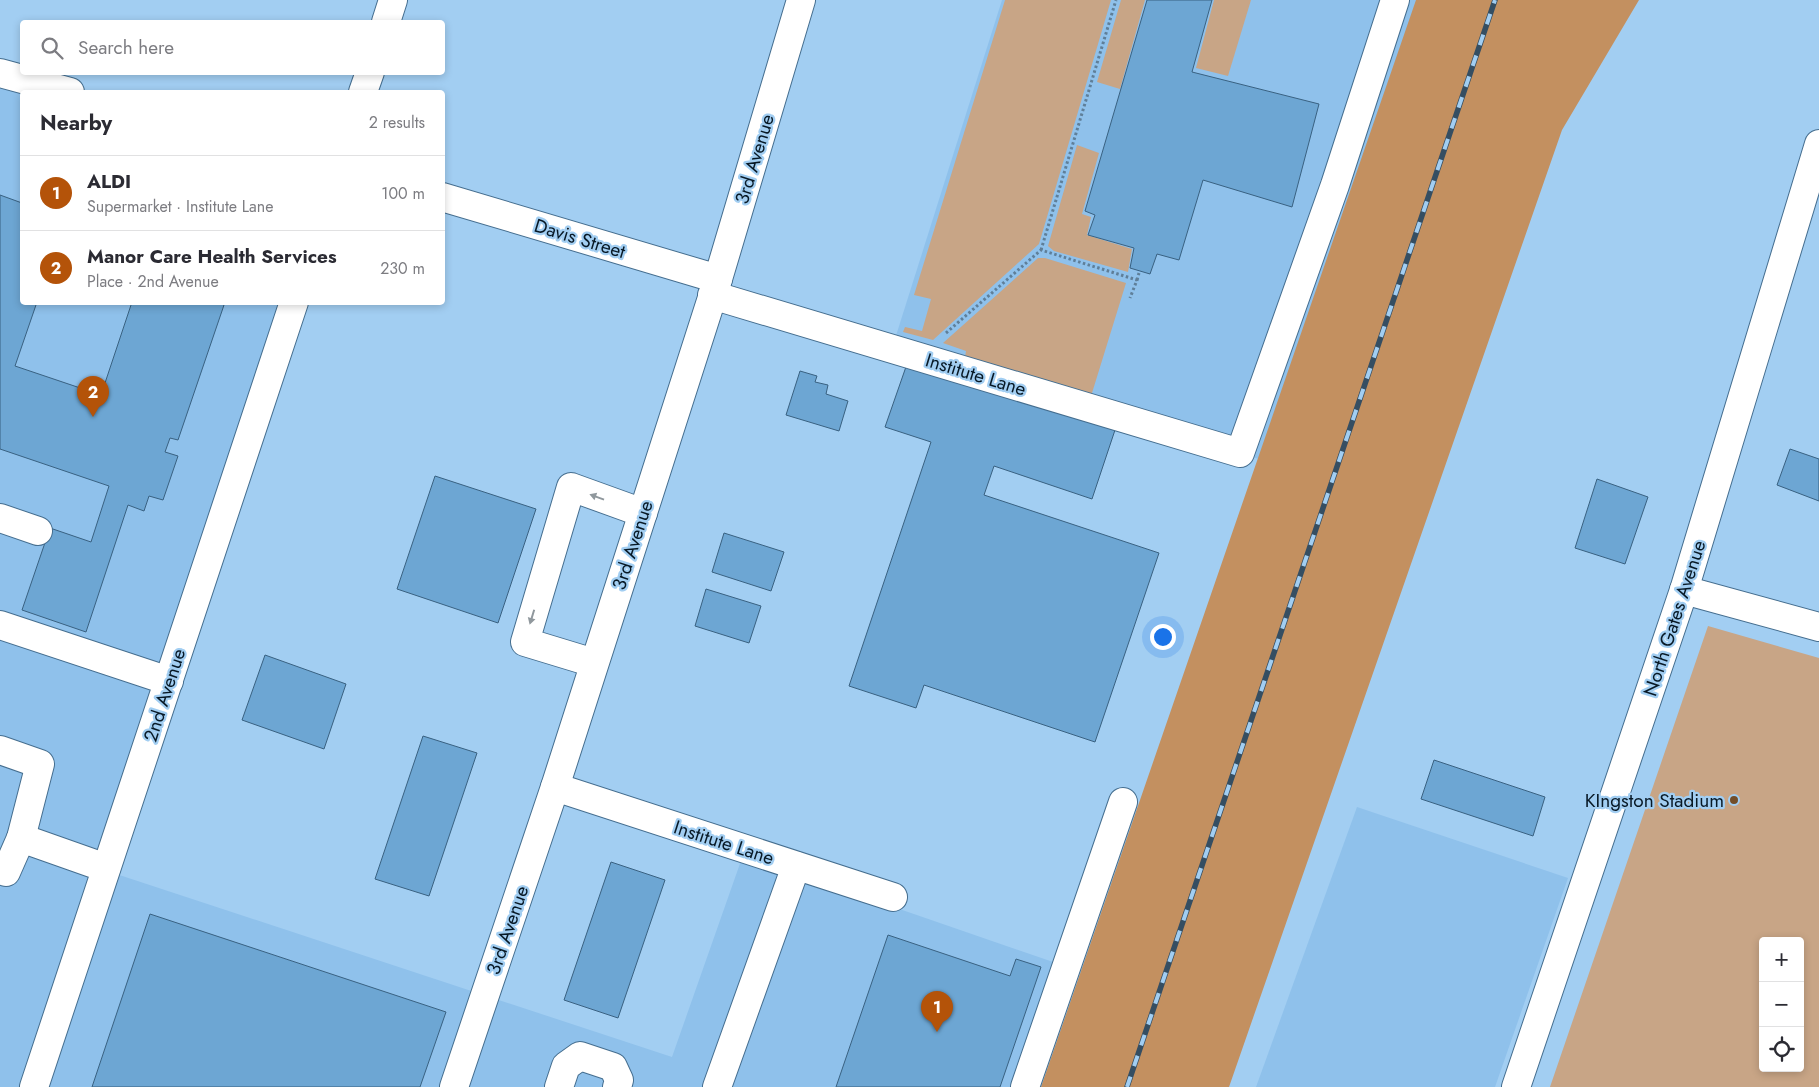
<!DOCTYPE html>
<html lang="en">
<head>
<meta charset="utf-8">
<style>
  body { margin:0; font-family:Jost,sans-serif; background:#f7f7f7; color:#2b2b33 }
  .controls { position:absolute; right:15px; bottom:15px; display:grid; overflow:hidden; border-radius:5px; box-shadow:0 2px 8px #0003 }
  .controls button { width:45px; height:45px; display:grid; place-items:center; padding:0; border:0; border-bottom:1px solid #e1e1e2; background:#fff; color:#2b2b33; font:25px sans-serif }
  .you { position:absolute; left:1162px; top:636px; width:18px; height:18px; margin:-12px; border:4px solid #fff; border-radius:50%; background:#1a73e8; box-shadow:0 0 0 8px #1a73e833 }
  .badge { display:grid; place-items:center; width:32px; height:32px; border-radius:50%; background:#b45309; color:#fff; font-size:16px; font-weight:700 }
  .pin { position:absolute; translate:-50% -41px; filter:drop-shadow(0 1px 2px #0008) }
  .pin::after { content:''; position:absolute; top:26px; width:18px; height:15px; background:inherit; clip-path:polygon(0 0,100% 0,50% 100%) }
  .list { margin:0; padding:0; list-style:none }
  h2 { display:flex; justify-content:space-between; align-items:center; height:65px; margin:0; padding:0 20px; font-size:21px }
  h2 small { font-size:16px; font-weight:400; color:#7c7c81 }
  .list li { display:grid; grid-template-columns:32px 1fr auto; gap:15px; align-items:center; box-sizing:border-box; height:75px; padding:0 20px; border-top:1px solid #e1e1e2 }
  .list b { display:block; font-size:19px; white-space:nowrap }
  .list p { margin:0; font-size:16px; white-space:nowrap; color:#7c7c81 }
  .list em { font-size:16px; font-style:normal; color:#7c7c81 }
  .icon { flex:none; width:28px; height:28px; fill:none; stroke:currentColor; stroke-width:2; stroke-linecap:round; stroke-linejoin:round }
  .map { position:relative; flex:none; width:1819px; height:1087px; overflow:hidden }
  .search { position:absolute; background:#fff; box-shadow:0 2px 8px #0003; left:20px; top:20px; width:425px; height:55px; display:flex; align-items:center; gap:12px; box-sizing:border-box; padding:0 18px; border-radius:5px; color:#7c7c81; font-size:19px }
  .panel { position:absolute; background:#fff; box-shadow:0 2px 8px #0003; left:20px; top:90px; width:425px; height:215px; border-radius:5px }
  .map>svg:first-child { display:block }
  .built { fill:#8fc1eb }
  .green { fill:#c8a586; fill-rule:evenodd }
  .forest { fill:#c39060 }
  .building { fill:#6da6d3; stroke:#396181 }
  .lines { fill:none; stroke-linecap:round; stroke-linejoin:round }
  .minor-casing { stroke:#456e8f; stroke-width:30 }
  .path { stroke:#5f7f99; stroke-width:3; stroke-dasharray:2.5 2.5; stroke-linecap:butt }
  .minor { stroke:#fff; stroke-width:28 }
  .rail-casing { stroke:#354e62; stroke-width:5.5 }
  .rail { stroke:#a2cef2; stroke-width:4; stroke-dasharray:11; stroke-linecap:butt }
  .oneway { fill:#90989d }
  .poi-dot { fill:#734e29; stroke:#a2cef2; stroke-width:2 }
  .labels { text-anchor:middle; stroke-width:4.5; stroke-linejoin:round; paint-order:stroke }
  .street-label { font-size:19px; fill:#081926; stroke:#a2cef2 }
  .poi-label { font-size:19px; fill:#081926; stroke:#a2cef2; text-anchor:end }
</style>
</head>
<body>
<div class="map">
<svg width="1819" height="1087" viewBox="0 0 1819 1087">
  <rect width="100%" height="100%" fill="#a2cef2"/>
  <!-- built -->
  <g class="built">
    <polygon points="1002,0 1467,0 1309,475 894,342"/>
    <polygon points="0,82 22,92 22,302 282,303 95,867 672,1057 743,855 1056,963 1011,1087 0,1087"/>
    <polygon points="1357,807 1568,878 1495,1087 1256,1087"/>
  </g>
  <!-- green -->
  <g class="green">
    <polygon points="1005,0 1111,0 1039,244 933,340 903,332 905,327 922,331 931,299 914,295"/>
    <polygon points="1121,0 1145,0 1120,89 1097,82"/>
    <polygon points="1214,0 1251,0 1228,76 1196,68"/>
    <polygon points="1077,145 1099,153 1082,214 1091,217 1087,235 1132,249 1128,272 1054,251 1048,246"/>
    <polygon points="1038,258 1045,258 1126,283 1092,393 1089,394 965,357 966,351 943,343"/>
    <path d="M1708,626L1819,658V1087H1550ZM1763,941H1800V1068H1763Z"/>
  </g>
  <!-- forest -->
  <polygon class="forest" points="1416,0 1639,0 1562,130 1229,1087 1041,1087"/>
  <!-- building -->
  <g class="building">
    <polygon points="1147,0 1212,0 1192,72 1319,104 1292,207 1203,180 1179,260 1157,254 1150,274 1130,268 1134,248 1088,235 1095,215 1085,211"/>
    <polygon points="0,195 22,203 22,302 37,302 15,366 101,395 132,302 215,302 224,305 178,440 170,438 165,452 178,456 163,500 149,496 144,511 128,505 86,632 22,610 50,528 91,542 109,486 0,449"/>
    <polygon points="908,361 1115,430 1092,499 994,466 984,495 1159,553 1095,742 924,685 916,708 849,686 931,442 885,427"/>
    <polygon points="800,371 817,376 815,382 828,385 826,394 848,401 839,431 786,415"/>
    <polygon points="1790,449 1819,459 1819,501 1777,485"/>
    <polygon points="435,476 536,509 498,623 397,589"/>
    <polygon points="1597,479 1648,497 1625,564 1575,548"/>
    <polygon points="724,533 784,552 771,591 712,572"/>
    <polygon points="706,589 761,606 749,643 695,626"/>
    <polygon points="265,655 346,684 324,749 242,720"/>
    <polygon points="423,736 477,753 429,896 375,879"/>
    <polygon points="1434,760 1545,797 1533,836 1421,799"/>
    <polygon points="611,862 665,880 618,1018 564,1000"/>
    <polygon points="150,914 446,1012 420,1087 92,1087"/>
    <polygon points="888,935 1010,976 1016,959 1041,967 1000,1087 836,1087"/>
  </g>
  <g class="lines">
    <!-- minor casing -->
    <g class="minor-casing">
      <g id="minor">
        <polyline points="386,22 393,0"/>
        <polyline points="0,73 70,92"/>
        <polyline points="363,92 370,72"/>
        <polyline points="442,197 718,279"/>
        <polyline points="712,295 1240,453 1335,185 1395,0"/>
        <polyline points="0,518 38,531"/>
        <polyline points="1684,590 1819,627"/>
        <polyline points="0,625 169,681"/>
        <polyline points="594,663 525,642 571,487 643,513"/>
        <polyline points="0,750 40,764 21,838"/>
        <polyline points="555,787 893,897"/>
        <polyline points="0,870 6,872 21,838 106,868"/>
        <polyline points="34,1087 294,302"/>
        <polyline points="454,1087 555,787 718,279 801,0"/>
        <polyline points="559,1087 566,1066 580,1056 613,1067 619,1080 617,1087"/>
        <polyline points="717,1087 796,866"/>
        <polyline points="1025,1087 1123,802"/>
        <polyline points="1516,1087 1684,590 1819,144"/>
      </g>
    </g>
    <!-- path -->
    <g class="path">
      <polyline points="1041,250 1116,0"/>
      <polyline points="1137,280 1139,273"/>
      <polyline points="946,333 1041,250 1137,280 1130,298"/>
    </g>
    <!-- minor -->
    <use href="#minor" class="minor"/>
    <!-- rail casing -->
    <g class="rail-casing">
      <polyline id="rail" points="1127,1087 1495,0"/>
    </g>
    <!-- rail -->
    <use href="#rail" class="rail"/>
  </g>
  <!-- one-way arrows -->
  <defs><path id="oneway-solid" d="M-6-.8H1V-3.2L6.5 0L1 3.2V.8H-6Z" transform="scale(1.25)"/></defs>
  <g class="oneway">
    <use href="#oneway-solid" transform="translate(597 497) rotate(-160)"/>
    <use href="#oneway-solid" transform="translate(532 617) rotate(107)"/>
  </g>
  <!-- markers -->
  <circle class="poi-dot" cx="1734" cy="800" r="5"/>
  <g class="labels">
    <!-- street labels -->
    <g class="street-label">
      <text transform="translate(754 159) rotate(-73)" y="7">3rd Avenue</text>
      <text transform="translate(580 238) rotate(17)" y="7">Davis Street</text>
      <text transform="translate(976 374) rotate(17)" y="7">Institute Lane</text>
      <text transform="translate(632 545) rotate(-72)" y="7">3rd Avenue</text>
      <text transform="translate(1674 618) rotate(-72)" y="7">North Gates Avenue</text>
      <text transform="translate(164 695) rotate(-72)" y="7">2nd Avenue</text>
      <text transform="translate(724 842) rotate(18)" y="7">Institute Lane</text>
      <text transform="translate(507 930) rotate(-71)" y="7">3rd Avenue</text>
    </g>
    <!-- poi labels -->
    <g class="poi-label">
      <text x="1724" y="807">KIngston Stadium</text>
    </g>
  </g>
</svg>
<div class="controls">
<button>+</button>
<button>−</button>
<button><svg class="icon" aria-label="locate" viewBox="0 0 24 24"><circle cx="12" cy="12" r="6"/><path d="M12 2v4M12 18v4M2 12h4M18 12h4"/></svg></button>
</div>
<div class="you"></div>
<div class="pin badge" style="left:937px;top:1032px">1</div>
<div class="pin badge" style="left:93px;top:417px">2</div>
<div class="search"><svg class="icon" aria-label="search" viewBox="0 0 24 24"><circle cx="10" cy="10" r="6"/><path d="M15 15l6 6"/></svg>Search here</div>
<section class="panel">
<h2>Nearby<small>2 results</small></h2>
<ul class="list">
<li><span class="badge">1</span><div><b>ALDI</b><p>Supermarket · Institute Lane</p></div><em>100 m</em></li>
<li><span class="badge">2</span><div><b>Manor Care Health Services</b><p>Place · 2nd Avenue</p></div><em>230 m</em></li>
</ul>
</section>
</div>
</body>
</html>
